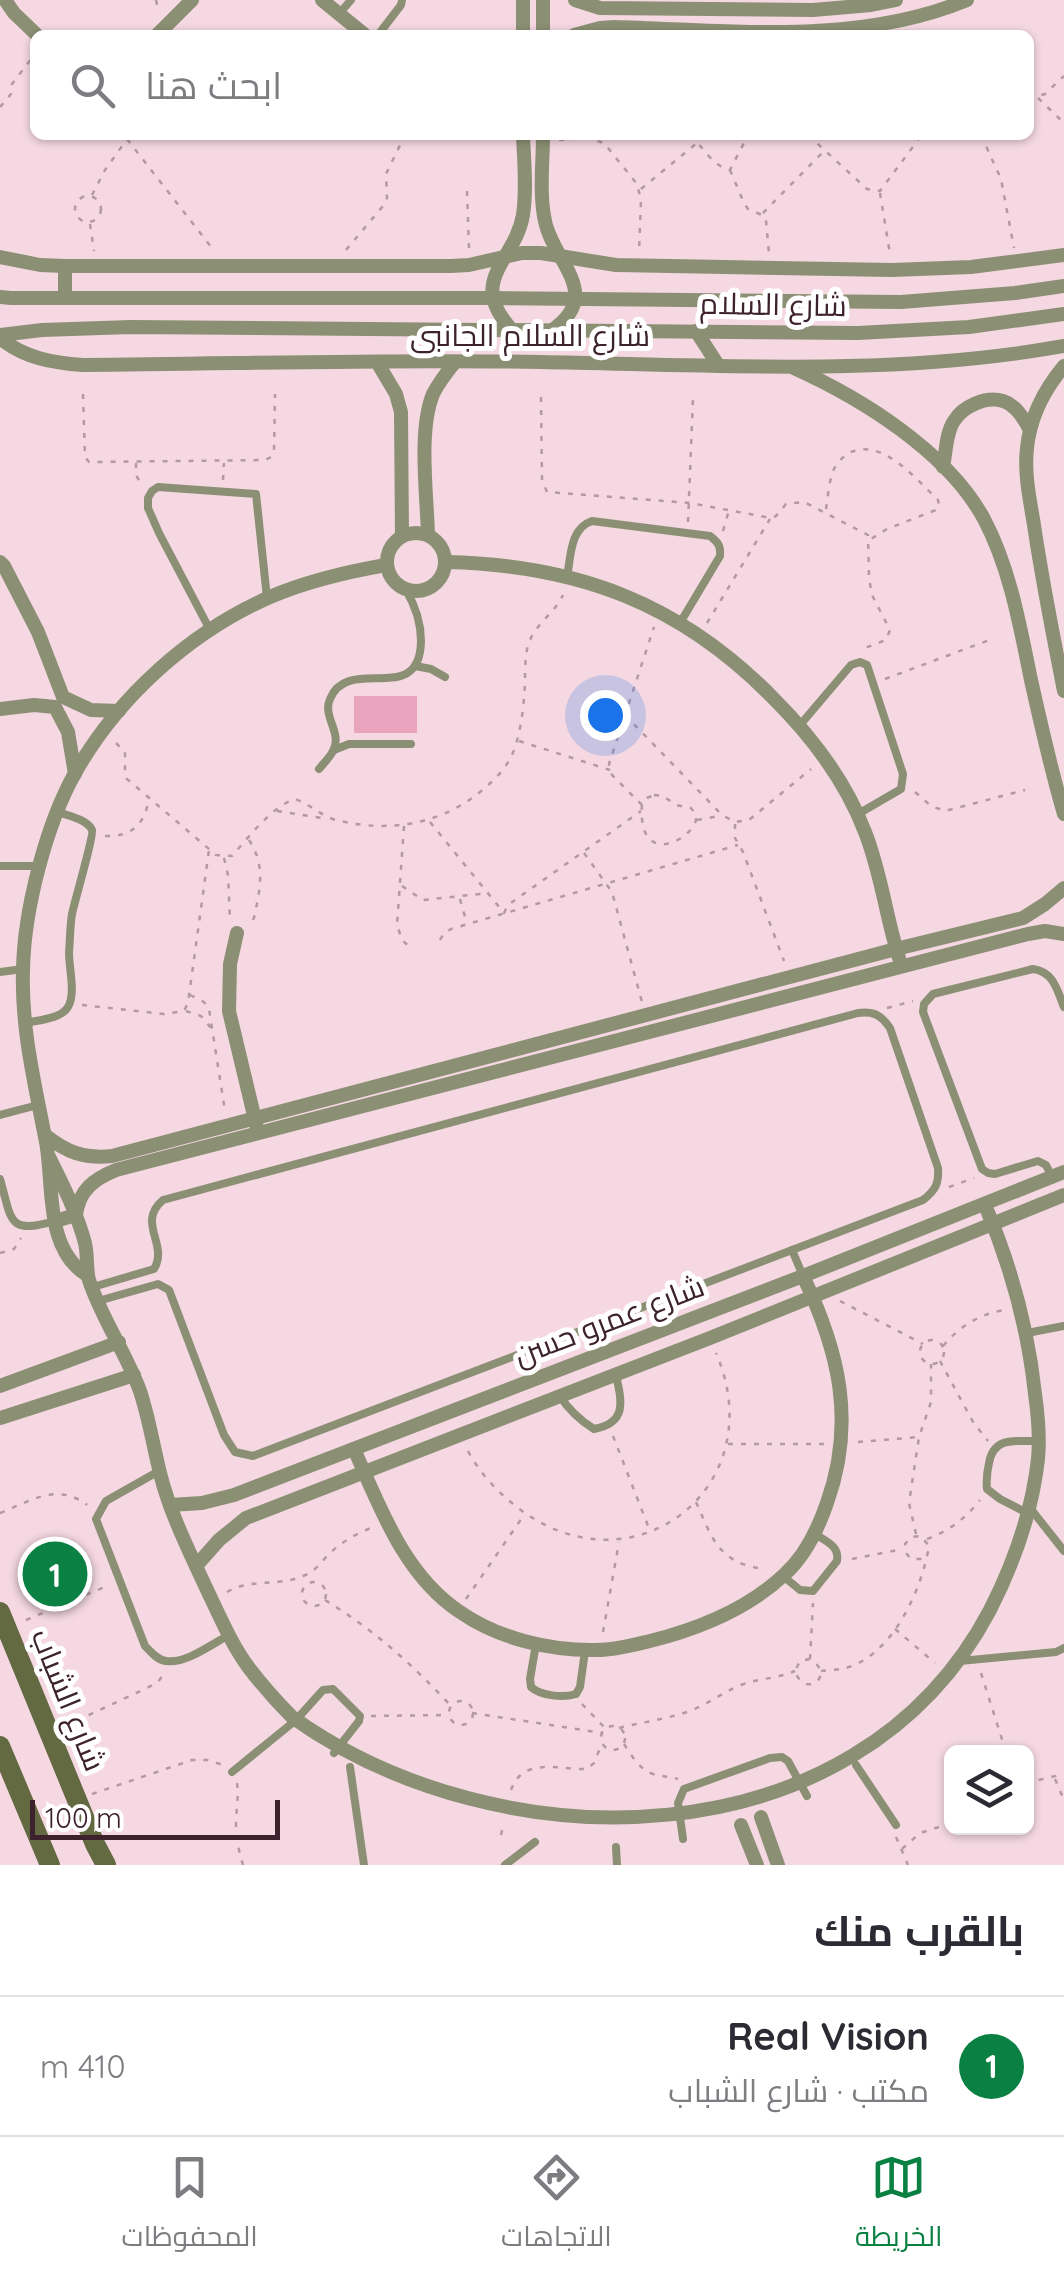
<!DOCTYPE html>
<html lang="ar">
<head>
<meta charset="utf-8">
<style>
  body { margin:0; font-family:Quicksand,Cairo,sans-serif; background:#f7f7f7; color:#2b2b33; direction:rtl }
  .controls { position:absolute; right:30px; bottom:30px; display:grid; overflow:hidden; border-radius:15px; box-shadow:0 2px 8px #0004 }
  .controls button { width:90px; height:90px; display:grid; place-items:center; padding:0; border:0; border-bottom:2px solid #e1e1e2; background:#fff; color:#2b2b33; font:50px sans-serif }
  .scale { position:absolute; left:30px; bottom:25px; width:250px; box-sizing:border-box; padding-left:10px; border:5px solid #3d222d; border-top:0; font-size:28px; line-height:35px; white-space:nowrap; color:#3d222d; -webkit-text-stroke:8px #fff; paint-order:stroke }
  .you { position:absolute; left:605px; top:715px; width:35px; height:35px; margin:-25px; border:8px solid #fff; border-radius:50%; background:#1a73e8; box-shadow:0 0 0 15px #1a73e833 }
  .badge { display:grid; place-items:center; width:65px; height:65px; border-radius:50%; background:#0b8043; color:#fff; font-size:32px; font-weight:700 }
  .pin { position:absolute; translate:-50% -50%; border:5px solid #fff; box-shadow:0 2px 10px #0006 }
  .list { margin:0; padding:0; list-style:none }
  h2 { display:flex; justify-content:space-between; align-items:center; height:130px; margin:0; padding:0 40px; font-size:42px }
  h2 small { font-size:32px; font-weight:400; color:#7c7c81 }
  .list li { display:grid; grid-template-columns:65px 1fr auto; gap:30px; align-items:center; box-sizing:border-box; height:140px; padding:0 40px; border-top:2px solid #e1e1e2 }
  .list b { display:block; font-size:38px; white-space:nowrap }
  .list p { margin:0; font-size:32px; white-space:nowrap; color:#7c7c81 }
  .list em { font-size:32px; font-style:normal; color:#7c7c81 }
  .icon { flex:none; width:55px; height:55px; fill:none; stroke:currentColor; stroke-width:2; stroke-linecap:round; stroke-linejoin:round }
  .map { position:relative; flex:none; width:1064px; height:1865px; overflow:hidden; direction:ltr }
  .search { position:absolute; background:#fff; box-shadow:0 2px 8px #0004; left:30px; right:30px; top:30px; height:110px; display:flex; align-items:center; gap:25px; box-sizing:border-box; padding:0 35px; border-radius:15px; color:#7c7c81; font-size:38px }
  .sheet { height:270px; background:#fff }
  nav { display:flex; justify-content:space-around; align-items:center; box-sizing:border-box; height:140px; border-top:2px solid #e1e1e2; background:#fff; font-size:28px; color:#7c7c81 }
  nav a { display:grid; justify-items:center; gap:5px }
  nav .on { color:#0b8043 }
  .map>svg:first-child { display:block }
  .water { fill:#eaa4be }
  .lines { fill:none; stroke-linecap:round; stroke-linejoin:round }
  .path { stroke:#b498a2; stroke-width:2.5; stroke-dasharray:5 8; stroke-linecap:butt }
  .lane { stroke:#8b9074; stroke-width:8 }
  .street { stroke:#8b9074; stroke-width:14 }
  .secondary { stroke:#636940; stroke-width:20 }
  .labels { text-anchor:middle; stroke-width:10; stroke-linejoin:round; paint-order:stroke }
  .street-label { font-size:30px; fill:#3d222d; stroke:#fff }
</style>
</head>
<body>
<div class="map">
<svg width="1064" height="1865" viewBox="0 0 1064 1865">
  <rect width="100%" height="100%" fill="#f5d8e2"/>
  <!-- water -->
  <rect class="water" x="354" y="696" width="63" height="37"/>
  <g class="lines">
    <!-- path -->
    <g class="path">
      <polyline points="156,0 158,9"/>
      <polyline points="1038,98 1064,123"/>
      <polyline points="1029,99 1045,94 1064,76"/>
      <polyline points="0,107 11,94 12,84 35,54"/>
      <path d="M691,135C702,147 714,167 730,170L748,135"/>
      <polyline points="808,135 867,189 880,191 918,140 919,135"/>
      <polyline points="981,135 1001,179 1014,248"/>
      <polyline points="127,139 212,248"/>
      <polyline points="559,140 587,138 604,143 637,184 641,200 639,252"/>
      <polyline points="730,170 744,203 748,209 762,215 766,220 769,254"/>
      <polyline points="641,189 697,143"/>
      <polyline points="467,191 469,249"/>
      <polyline points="880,193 890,254"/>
      <polyline points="92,195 105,170 130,135"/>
      <circle cx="88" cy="209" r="13"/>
      <polyline points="763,213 824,151"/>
      <polyline points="90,224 94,251"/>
      <polyline points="346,250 383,206 387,198 386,174 405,135"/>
      <polyline points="83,394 85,457 89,462 97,462 265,460 271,457 274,451 275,394"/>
      <polyline points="541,397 542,480 547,492 690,503 771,518 776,516 786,504 804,502 868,535 869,578 872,595 890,630 886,640 865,648"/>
      <polyline points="136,463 136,475 141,484"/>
      <polyline points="223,480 224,463"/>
      <path d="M826,509C828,496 829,480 834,469C837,462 845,455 851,452C883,438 918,481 938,500L939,505L936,510L887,529L871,539"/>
      <polyline points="688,522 693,399"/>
      <polyline points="723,531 729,510"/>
      <polyline points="707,623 770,519"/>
      <polyline points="885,679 992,639"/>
      <polyline points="625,715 722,815 735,822 749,820 811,769"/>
      <polyline points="519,741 610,770"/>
      <path d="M116,743L125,752V771L127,779L216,855L232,856C249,837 271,807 295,799C310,804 321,816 336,820C388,833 439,825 480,792C497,778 510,765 516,744C522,724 524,703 525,683C525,670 525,657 528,645C535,624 554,614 563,595"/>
      <polyline points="915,792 931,806 945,811 1025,790"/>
      <path d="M654,795L663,796L676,805L691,808C692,810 695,812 696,815C701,835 637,874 642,805L647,798Z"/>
      <polyline points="642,805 612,775 609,764 654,627"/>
      <polyline points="277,811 328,819"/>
      <polyline points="697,820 719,816"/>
      <polyline points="430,822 504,913 508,905 641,811"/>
      <polyline points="735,824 735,838 743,852 784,961"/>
      <polyline points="404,826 397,925 402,940 413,950"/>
      <path d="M105,836C132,837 145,824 149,798"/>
      <path d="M249,840C266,866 260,889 254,918L251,923"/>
      <polyline points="584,853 612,892 642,1002"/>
      <polyline points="224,858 228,875 230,920"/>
      <polyline points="402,886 423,900 489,893"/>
      <polyline points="460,899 467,924"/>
      <polyline points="440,940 444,933 451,929 738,845"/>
      <polyline points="190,995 204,1002 209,1009 225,1111"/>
      <polyline points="82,1005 164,1014 184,1011 188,1003 209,850"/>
      <polyline points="887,1008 913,1001"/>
      <polyline points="186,1011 201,1016 211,1028"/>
      <polyline points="949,1187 974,1178"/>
      <polyline points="0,1253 14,1249 21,1238"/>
      <polyline points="840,1301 923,1344"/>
      <circle cx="932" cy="1352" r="12"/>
      <path d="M943,1346C960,1326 979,1314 1005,1310"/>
      <polyline points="940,1361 973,1422 988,1441"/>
      <polyline points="613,1436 650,1531"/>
      <polyline points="858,1442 919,1437"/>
      <polyline points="728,1444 825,1444"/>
      <path d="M468,1451C479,1472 495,1489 513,1504C629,1599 775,1489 716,1353"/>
      <path d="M696,1502C713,1540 718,1562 763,1569"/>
      <path d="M0,1513C31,1501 57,1482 87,1505"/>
      <polyline points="916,1534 909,1503 919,1437 931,1402 931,1364"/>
      <path d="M927,1539C949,1531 966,1518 980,1500"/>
      <polyline points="852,1559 903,1549"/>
      <circle cx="314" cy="1594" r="12"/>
      <path d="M227,1592C251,1578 277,1587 303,1576C314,1572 319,1565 327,1556C340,1543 356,1533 374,1527"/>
      <polyline points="466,1599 524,1515"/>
      <path d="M325,1600C374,1630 412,1664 451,1706"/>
      <polyline points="26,1620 107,1586"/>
      <polyline points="895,1629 935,1663"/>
      <polyline points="603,1632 619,1542"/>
      <path d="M810,1659L800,1661L795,1671C805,1700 837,1675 810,1659L813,1603"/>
      <path d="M821,1671C829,1670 838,1670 846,1668C893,1655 922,1589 929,1546L921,1536L911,1537L905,1544L906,1553L911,1559H922L928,1553"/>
      <polyline points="981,1673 1006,1752"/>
      <circle cx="461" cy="1713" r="12"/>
      <polyline points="582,1704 604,1727"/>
      <polyline points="472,1713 603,1733"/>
      <polyline points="371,1716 449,1715"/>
      <polyline points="65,1726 147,1688 158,1682 163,1675"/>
      <circle cx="613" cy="1738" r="12"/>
      <path d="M619,1728C643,1722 667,1719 690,1711C708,1704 723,1692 741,1685C759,1678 777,1679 795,1671"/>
      <path d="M624,1744C632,1756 639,1769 653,1774C662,1777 669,1776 678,1779"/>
      <polyline points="1055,1779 1064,1800"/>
      <path d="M237,1783C239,1797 236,1810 236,1824C236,1838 239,1852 243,1865"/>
      <polyline points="1026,1783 1064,1774"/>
      <path d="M511,1790C523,1756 559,1770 587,1769L594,1763L602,1743"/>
      <polyline points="92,1794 192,1760 207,1760 223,1765"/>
      <polyline points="501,1835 504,1822"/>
      <polyline points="896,1837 908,1865"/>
      <polyline points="902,1849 920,1833 952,1823"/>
    </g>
    <!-- lane -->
    <g class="lane">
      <polyline points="339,14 351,0"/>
      <polyline points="378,35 401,5 402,0"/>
      <path d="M567,577C571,556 570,528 592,521L710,536C718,542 721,546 720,556L680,623"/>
      <polyline points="210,630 159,533 148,508 148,498 152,491 158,487 256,494 267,598"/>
      <polyline points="415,666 431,669 445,677"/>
      <polyline points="800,725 851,665 860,662 867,665 903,774 901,789 858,814"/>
      <polyline points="334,750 349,744 411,744"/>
      <path d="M319,769C324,763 330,757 333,751C343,733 322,717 330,699C348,654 420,708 421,641C421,622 416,607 406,590"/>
      <polyline points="0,866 40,866"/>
      <polyline points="0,972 23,969"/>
      <path d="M25,1023C38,1020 61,1019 68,1007C76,994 69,968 69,953C70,940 70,926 72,914C75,900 94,835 92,830C87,819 68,816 58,812"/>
      <polyline points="0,1115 38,1105"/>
      <path d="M1052,1177L1046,1165L1038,1161L995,1174L988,1173L982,1169L923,1012L924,1004L933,994L1033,969C1054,972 1057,990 1064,1007"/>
      <path d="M0,1179C12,1220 7,1235 55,1221"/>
      <polyline points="792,1250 803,1276"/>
      <path d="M93,1287L154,1269C169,1244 136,1223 163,1200L858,1013C874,1011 881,1015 890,1028L938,1168C939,1183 936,1190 923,1200L253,1456L235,1452L224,1435L169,1290L158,1284L98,1301"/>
      <polyline points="1027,1333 1064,1326"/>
      <path d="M559,1395C569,1410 579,1420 594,1429C627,1423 622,1402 616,1375"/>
      <path d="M159,1471L106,1501L96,1519L145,1646C151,1652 157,1660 166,1661C186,1664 212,1644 229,1635"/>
      <polyline points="1030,1508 1064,1551"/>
      <path d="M1027,1513L1000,1499L987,1489C986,1479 987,1472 989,1463C994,1435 1017,1442 1039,1441"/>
      <path d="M783,1576L800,1590L813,1591L837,1561C840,1546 825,1541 815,1534"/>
      <path d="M536,1644L530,1679L531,1687C541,1696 563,1698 576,1694L580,1687L585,1651"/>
      <polyline points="960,1661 1056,1652 1064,1648"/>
      <polyline points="856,1765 896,1825"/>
      <polyline points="350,1767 364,1865"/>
      <polyline points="232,1772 296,1720 323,1690 333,1689 360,1716 359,1721 334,1753"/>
      <polyline points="683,1839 678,1803 684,1789 770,1758 782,1757 788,1761 807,1796"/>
      <polyline points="616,1847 617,1865"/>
      <polyline points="505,1865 535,1842"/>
    </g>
    <!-- street -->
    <g class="street">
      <polyline points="5,0 14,13 37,35"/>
      <polyline points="322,0 365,35"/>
      <polyline points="523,0 523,35"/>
      <polyline points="575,0 600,8 813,10 871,5 896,0"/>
      <polyline points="157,35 192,0"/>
      <polyline points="543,35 543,0"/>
      <path d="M574,35L600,28L614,27C731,30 856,46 967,0"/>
      <path d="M543,135C543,163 539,194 545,221C553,262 605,294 551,331"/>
      <polyline points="0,257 40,265 65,266 451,266 469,265 522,253 541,253 616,265 892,270 971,267 1064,255"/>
      <polyline points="0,297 11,298 494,298 901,302 1015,293 1064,286"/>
      <polyline points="65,298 65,266"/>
      <path d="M513,331C465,280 515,262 523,215C527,189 524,161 523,135"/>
      <polyline points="696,331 718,365"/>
      <polyline points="0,335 42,330 131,327 858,333 969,327 1064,314"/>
      <path d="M0,338C24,358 53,363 83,365C235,364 388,359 540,362C714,365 891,377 1064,346"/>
      <polyline points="377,362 396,394 401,412 402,536"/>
      <path d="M1064,366C1044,390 1030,417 1027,448C1024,474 1030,500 1034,525C1042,580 1053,635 1064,691"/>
      <path d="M794,368C861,398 948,452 984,519C1010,568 1020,626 1031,680C1041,725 1051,770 1064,814"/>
      <path d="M943,467C946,453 946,432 954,421C963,406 986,396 1003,401C1016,405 1024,419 1030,430"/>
      <circle cx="416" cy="562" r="29"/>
      <path d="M428,535C427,495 418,431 433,394C439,382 447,372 455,362"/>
      <polyline points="0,562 4,566 38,632 63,697 91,710 119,711"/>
      <path d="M446,562C579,565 682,604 775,700C812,737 846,782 865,832C881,872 886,917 899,958"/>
      <polyline points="0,709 34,705 55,707 68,732 75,774"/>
      <polyline points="237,933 230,964 229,1011 257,1128"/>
      <path d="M45,1135C66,1152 84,1159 112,1156L896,949L1023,918L1045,904L1064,888"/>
      <path d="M49,1157C63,1185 77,1213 85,1243C88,1256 86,1269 89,1280C101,1317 126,1353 140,1391C149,1418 153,1445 160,1473C170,1514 191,1555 209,1594C221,1619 232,1645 249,1668C262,1685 277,1702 292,1717C499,1865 856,1865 990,1610C1014,1563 1032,1512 1038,1459C1040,1438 1038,1415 1035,1394C1028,1328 1011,1266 985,1205"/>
      <path d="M55,1221L76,1215C79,1190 94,1179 116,1170L1028,934L1045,931L1064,934"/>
      <path d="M87,1275C44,1249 54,1184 46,1142C35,1085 21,1028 23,970C24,910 46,825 75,773C118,697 190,632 270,597C307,581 346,572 386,565"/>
      <polyline points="0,1386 119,1342"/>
      <polyline points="0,1418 134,1375"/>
      <path d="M354,1449C380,1507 404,1575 460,1612C499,1639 551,1651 597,1650C615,1650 633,1645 650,1641C698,1629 748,1609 785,1574C805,1556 818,1529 827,1503C856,1422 839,1351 803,1276"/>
      <polyline points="170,1505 202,1503 234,1495 803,1276 1064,1172"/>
      <polyline points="196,1566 219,1540 246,1518 710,1338 1064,1195"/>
      <polyline points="761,1817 778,1865"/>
      <polyline points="741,1825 757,1865"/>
    </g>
    <!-- secondary -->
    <g class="secondary">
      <polyline points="0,1612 95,1844 106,1865"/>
      <polyline points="0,1746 50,1865"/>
    </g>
  </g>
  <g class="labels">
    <!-- street labels -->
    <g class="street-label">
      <text transform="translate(773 305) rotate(1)" y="10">شارع السلام</text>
      <text x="530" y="346">شارع السلام الجانبى</text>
      <text transform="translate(609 1321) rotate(-21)" y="10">شارع عمرو حسن</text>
      <text transform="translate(68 1700) rotate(68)" y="10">شارع الشباب</text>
    </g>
  </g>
</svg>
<div class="controls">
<button><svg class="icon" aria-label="layers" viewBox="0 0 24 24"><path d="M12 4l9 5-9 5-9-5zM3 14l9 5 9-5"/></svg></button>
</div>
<div class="scale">100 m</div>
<div class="you"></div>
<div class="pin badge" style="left:55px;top:1574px">1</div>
<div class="search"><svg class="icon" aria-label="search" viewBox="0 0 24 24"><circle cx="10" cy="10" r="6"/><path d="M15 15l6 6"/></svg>ابحث هنا</div>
</div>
<section class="sheet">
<h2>بالقرب منك<small></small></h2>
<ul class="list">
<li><span class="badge">1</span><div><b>Real Vision</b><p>مكتب · شارع الشباب</p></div><em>410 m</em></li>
</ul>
</section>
<nav>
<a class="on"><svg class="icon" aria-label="map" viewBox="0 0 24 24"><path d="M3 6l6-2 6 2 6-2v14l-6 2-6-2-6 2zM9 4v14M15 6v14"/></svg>الخريطة</a>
<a><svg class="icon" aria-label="directions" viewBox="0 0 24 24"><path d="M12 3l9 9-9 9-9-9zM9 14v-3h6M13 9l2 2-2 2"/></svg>الاتجاهات</a>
<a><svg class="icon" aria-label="saved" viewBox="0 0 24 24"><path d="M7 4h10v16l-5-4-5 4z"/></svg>المحفوظات</a>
</nav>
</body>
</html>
